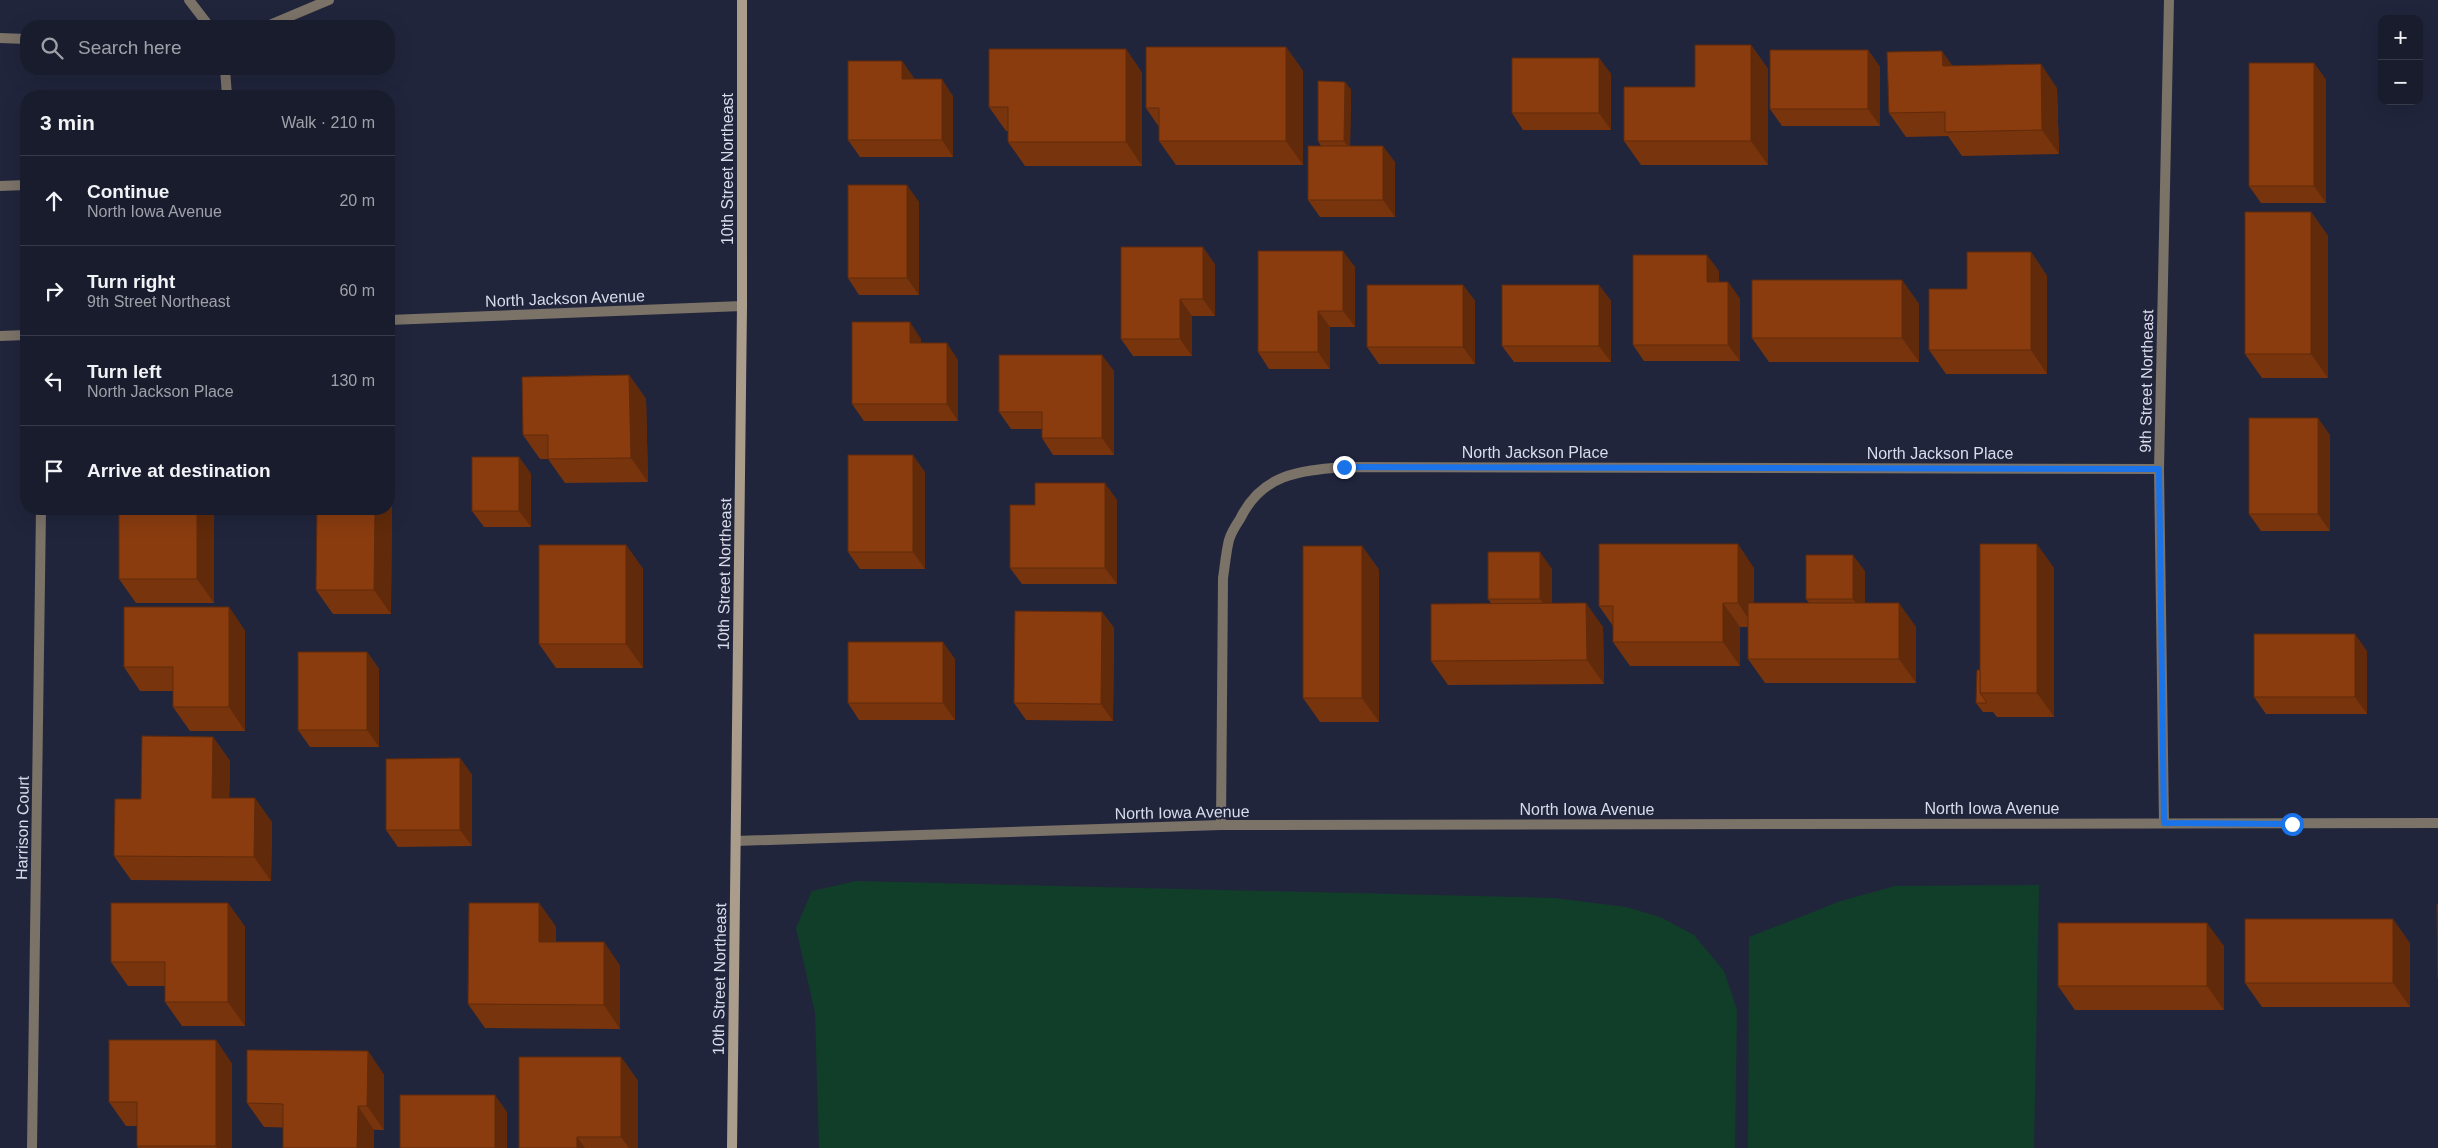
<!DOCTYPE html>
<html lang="en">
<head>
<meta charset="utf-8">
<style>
  body { margin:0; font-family:Arial,sans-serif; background:#262939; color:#f1f3f6 }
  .controls { position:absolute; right:15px; top:15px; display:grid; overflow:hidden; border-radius:10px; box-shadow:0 5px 20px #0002 }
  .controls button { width:45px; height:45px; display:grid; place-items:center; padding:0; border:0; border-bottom:1px solid #373a49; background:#191c2d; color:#f1f3f6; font:25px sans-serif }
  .stop { position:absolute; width:15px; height:15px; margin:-11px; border:4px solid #1a73e8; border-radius:50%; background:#fff }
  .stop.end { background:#1a73e8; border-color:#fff; box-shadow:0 1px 5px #0008 }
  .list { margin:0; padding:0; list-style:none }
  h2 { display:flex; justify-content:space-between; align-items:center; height:65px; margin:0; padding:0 20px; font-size:21px }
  h2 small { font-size:16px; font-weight:400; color:#9fa1aa }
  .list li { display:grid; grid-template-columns:32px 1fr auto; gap:15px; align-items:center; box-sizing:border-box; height:90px; padding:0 20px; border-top:1px solid #373a49 }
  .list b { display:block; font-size:19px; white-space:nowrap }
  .list p { margin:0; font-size:16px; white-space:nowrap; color:#9fa1aa }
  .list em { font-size:16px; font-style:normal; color:#9fa1aa }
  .icon { flex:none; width:28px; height:28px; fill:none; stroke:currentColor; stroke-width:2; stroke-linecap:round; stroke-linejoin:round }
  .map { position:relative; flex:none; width:2438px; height:1148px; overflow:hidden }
  .search { position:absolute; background:#191c2d; box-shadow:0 5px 20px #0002; left:20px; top:20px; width:375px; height:55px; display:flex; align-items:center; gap:12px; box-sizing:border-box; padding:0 18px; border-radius:20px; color:#9fa1aa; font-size:19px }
  .panel { position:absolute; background:#191c2d; box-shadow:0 5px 20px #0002; left:20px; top:90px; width:375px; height:425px; border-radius:20px }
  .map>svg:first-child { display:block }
  .green { fill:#113e28 }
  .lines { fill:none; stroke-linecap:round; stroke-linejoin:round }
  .service { stroke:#7b7268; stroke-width:10 }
  .minor { stroke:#7b7268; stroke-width:10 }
  .secondary { stroke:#aa9d8c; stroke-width:10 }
  .wall { fill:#77340d }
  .shaded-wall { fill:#612a0a }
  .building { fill:#8a3c0f; stroke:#612a0a }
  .route { stroke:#1a73e8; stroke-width:6 }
  .labels { text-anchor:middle; stroke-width:4; stroke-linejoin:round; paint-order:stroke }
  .street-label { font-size:16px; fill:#d8dceb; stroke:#21253c }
</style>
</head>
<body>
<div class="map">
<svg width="2438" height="1148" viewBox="0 0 2438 1148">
  <rect width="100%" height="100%" fill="#21253c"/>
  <!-- green -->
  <g class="green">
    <polygon points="856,881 1554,898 1626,907 1660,917 1694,935 1724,971 1737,1010 1735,1148 819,1148 815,1013 796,928 812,891"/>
    <polygon points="2039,885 2034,1148 1748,1148 1749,937 1841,901 1895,886"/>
  </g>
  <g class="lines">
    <!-- service -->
    <g class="service">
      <polyline points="189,0 209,26"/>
      <polyline points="267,26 329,0"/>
      <polyline points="0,38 26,39"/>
      <polyline points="225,69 227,96"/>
      <polyline points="0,186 26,185"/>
    </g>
    <!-- minor -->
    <g class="minor">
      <polyline points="389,320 742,306"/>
      <polyline points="0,336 26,335"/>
      <polyline points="2164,823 2159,469 2169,0"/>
      <path d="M1221,825L1223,578C1225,565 1226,552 1229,540C1231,533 1236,525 1240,519C1262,474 1298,471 1344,467L2159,469"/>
      <polyline points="736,841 1221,825 2438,823"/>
      <polyline points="32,1148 41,509"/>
    </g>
    <!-- secondary -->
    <polyline class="secondary" points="732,1148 742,306 742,0"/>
  </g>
  <!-- wall -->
  <g class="wall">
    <polygon points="1751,45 1768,69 1768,165 1641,165 1624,141"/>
    <polygon points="1286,47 1303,71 1303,165 1176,165 1159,141 1159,127 1146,108"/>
    <polygon points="1126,49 1142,73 1142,166 1025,166 1008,142 1008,131 1006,131 989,107"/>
    <polygon points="1868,50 1880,67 1880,126 1782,126 1770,109"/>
    <polygon points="1599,58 1611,74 1611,130 1523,130 1512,113"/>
    <polygon points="902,61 914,79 953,96 953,157 860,157 848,140"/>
    <polygon points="2314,63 2326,80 2326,203 2261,203 2249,186"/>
    <polygon points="1952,66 2057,88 2059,154 1962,156 1948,136 1906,137 1889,113"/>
    <polygon points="1345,82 1351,90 1350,146 1395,162 1395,217 1320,217 1308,200 1321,146 1318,141"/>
    <polygon points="919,202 919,295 859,295 848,278"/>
    <polygon points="2311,212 2328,236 2328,378 2262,378 2245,354"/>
    <polygon points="2031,252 2047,276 2047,374 1946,374 1929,350 1967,289"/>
    <polygon points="1215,264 1215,316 1192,316 1192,356 1133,356 1121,339"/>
    <polygon points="1355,267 1355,327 1330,327 1330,369 1269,369 1258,352"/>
    <polygon points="1719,271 1719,282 1728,282 1740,299 1740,361 1644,361 1633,345"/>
    <polygon points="1902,280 1919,304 1919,362 1769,362 1752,338"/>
    <polygon points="1463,285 1475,301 1475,364 1379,364 1367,347"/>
    <polygon points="1599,285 1611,301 1611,362 1514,362 1502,346"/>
    <polygon points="921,339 921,343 958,360 958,421 864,421 852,404"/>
    <polygon points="1114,371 1114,455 1053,455 1042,438 1042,429 1011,429 999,412"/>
    <polygon points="629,375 646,399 648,482 565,483 548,459 540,459 523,435"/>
    <polygon points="2330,435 2330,531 2261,531 2249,514"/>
    <polygon points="519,457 531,474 531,527 484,527 472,511"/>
    <polygon points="925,472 925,569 860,569 848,552"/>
    <polygon points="392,479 391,614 333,614 316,590"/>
    <polygon points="1117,500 1117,584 1022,584 1010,568 1035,505"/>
    <polygon points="214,509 214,603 136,603 119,579"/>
    <polygon points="626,545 643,569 643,668 556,668 539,644"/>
    <polygon points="1362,546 1379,570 1379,722 1320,722 1303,698"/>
    <polygon points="1754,568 1754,603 1809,603 1806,599 1865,571 1865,603 1916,627 1916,683 1765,683 1748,659 1748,627 1740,627 1740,666 1630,666 1613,642 1613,626 1599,606"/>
    <polygon points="2054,568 2054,717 1997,717 1993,712 1983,712 1976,703 1980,670"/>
    <polygon points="1552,569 1552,603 1603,627 1604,684 1448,685 1431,661 1491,603 1488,599"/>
    <polygon points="229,607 245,631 245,731 190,731 173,707 173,691 140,691 124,667"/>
    <polygon points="1102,612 1114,628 1113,721 1026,720 1014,703"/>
    <polygon points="2367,651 2367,714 2266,714 2254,697"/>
    <polygon points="367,652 379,669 379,747 310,747 298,730"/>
    <polygon points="955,659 955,720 859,720 848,703"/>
    <polygon points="213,737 230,761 229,798 272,822 271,881 131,880 114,856 141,799"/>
    <polygon points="460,758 472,775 472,846 398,847 386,830"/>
    <polygon points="228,903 245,927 245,1026 182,1026 165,1002 165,986 128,986 111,962"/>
    <polygon points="539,903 556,927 556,942 604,942 620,966 620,1029 485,1028 468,1004"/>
    <polygon points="2410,943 2410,1007 2262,1007 2245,983"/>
    <polygon points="2224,946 2224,1010 2075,1010 2058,986"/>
    <polygon points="216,1040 232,1064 232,1148 138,1148 137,1146 137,1126 126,1126 109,1102"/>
    <polygon points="368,1051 384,1075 384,1130 264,1127 247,1103"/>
    <polygon points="621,1057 638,1081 638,1148 519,1148"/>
  </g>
  <!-- shaded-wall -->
  <g class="shaded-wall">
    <polygon points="1751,45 1768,69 1768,165 1751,141"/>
    <polygon points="1286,47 1303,71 1303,165 1286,141"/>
    <polygon points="1126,49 1142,73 1142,166 1126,142"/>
    <polygon points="1868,50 1880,67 1880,126 1868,109"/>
    <polygon points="1942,51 1959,75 1943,66"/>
    <polygon points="1599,58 1611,74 1611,130 1599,113"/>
    <polygon points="902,61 914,78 914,96 902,79"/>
    <polygon points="2314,63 2326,80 2326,203 2314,186"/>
    <polygon points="2041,64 2057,88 2059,154 2042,130"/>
    <polygon points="942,79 953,96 953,157 942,140"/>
    <polygon points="1345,82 1351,90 1350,149 1344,141"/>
    <polygon points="1383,146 1395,162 1395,217 1383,200"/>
    <polygon points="907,185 919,202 919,295 907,278"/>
    <polygon points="2311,212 2328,236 2328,378 2311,354"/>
    <polygon points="1203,247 1215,264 1215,316 1203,299"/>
    <polygon points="1343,251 1355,267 1355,327 1343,311"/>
    <polygon points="2031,252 2047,276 2047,374 2031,350"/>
    <polygon points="1707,255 1719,271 1719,299 1707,282"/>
    <polygon points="1902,280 1919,304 1919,362 1902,338"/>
    <polygon points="1728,282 1740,299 1740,361 1728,345"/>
    <polygon points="1463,285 1475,301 1475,364 1463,347"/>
    <polygon points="1599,285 1611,301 1611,362 1599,346"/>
    <polygon points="1180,299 1192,316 1192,356 1180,339"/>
    <polygon points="1318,311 1330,327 1330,369 1318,352"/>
    <polygon points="910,322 921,339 921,360 910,343"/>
    <polygon points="947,343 958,360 958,421 947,404"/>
    <polygon points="1102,355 1114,371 1114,455 1102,438"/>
    <polygon points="629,375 646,399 648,482 631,458"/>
    <polygon points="2318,418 2330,435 2330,531 2318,514"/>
    <polygon points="913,455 925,472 925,569 913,552"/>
    <polygon points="519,457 531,474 531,527 519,511"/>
    <polygon points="389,474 392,479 391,614 374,590 375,509 389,509"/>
    <polygon points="1105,483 1117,500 1117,584 1105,568"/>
    <polygon points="197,509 214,509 214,603 197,579"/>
    <polygon points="1738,544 1754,568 1754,627 1738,603"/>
    <polygon points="2037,544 2054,568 2054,717 2037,693"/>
    <polygon points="626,545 643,569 643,668 626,644"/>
    <polygon points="1362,546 1379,570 1379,722 1362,698"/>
    <polygon points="1540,552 1552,569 1552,615 1540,599"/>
    <polygon points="1853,555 1865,571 1865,615 1853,599"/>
    <polygon points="1586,603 1603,627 1604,684 1587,660"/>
    <polygon points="1723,603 1740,627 1740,666 1723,642"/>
    <polygon points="1899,603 1916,627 1916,683 1899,659"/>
    <polygon points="229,607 245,631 245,731 229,707"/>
    <polygon points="1102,612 1114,628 1113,721 1101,704"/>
    <polygon points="2355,634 2367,651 2367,714 2355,697"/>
    <polygon points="943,642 955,659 955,720 943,703"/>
    <polygon points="367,652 379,669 379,747 367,730"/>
    <polygon points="213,737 230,761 229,822 212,798"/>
    <polygon points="460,758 472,775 472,846 460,830"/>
    <polygon points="255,798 272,822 271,881 254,857"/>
    <polygon points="228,903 245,927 245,1026 228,1002"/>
    <polygon points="539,903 556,927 556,966 539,942"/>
    <polygon points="2393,919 2410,943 2410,1007 2393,983"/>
    <polygon points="2207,923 2224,946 2224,1010 2207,986"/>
    <polygon points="604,942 620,966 620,1029 604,1005"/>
    <polygon points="216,1040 232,1064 232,1148 217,1148 216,1146"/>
    <polygon points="368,1051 384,1075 384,1130 367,1106"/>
    <polygon points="621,1057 638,1081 638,1148 629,1148 621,1137"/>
    <polygon points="495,1095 507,1112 507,1148 495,1148"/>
    <polygon points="358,1106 374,1130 374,1148 357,1148"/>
    <polygon points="577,1137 585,1148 577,1148"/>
  </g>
  <!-- building -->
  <g class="building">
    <polygon points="1695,45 1751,45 1751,141 1624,141 1624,87 1695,87"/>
    <polygon points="1146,47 1286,47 1286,141 1159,141 1159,108 1146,108"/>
    <polygon points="989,49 1126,49 1126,142 1008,142 1008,107 989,107"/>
    <rect x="1770" y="50" width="98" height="59"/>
    <polygon points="1942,51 1943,66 2041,64 2042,130 1945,132 1945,112 1889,113 1887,52"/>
    <rect x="1512" y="58" width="87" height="55"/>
    <polygon points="848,61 902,61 902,79 942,79 942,140 848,140"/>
    <rect x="2249" y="63" width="65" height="123"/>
    <polygon points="1318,81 1345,82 1344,141 1318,141"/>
    <rect x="1308" y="146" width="75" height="54"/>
    <rect x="848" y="185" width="59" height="93"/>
    <rect x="2245" y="212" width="66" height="142"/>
    <polygon points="1121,247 1203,247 1203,299 1180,299 1180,339 1121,339"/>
    <polygon points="1258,251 1343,251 1343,311 1318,311 1318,352 1258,352"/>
    <polygon points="1967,252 2031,252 2031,350 1929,350 1929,289 1967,289"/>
    <polygon points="1633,255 1707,255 1707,282 1728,282 1728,345 1633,345"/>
    <rect x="1752" y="280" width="150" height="58"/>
    <rect x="1367" y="285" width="96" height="62"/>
    <rect x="1502" y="285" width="97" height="61"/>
    <polygon points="852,322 910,322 910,343 947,343 947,404 852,404"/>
    <polygon points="999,355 1102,355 1102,438 1042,438 1042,412 999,412"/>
    <polygon points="629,375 631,458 548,459 548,435 523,435 522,377"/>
    <rect x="2249" y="418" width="69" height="96"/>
    <rect x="848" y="455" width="65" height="97"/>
    <rect x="472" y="457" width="47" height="54"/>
    <polygon points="1035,483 1105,483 1105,568 1010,568 1010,505 1035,505"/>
    <rect x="119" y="509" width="78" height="70"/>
    <polygon points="317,509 375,509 374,590 316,590"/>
    <polygon points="1599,544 1738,544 1738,603 1723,603 1723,642 1613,642 1613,606 1599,606"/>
    <rect x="1980" y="544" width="57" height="149"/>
    <rect x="539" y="545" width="87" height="99"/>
    <rect x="1303" y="546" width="59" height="152"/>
    <rect x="1488" y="552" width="52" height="47"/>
    <rect x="1806" y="555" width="47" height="44"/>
    <polygon points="1586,603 1587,660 1431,661 1431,604"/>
    <rect x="1748" y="603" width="151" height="56"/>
    <polygon points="124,607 229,607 229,707 173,707 173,667 124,667"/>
    <polygon points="1015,611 1102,612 1101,704 1014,703"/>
    <rect x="2254" y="634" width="101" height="63"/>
    <rect x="848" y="642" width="95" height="61"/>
    <rect x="298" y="652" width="69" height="78"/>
    <polygon points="1977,670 1980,670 1980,693 1987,703 1976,703"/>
    <polygon points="142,736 213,737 212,798 255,798 254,857 114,856 115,799 141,799"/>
    <polygon points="460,758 460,830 386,830 386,759"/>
    <polygon points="111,903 228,903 228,1002 165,1002 165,962 111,962"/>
    <polygon points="469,903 539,903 539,942 604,942 604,1005 468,1004"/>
    <polygon points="2437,904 2438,904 2438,978"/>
    <rect x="2245" y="919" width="148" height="64"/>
    <rect x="2058" y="923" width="149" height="63"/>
    <polygon points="109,1040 216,1040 216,1146 137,1146 137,1102 109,1102"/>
    <polygon points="247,1050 368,1051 367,1106 358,1106 357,1148 283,1148 283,1104 247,1103"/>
    <polygon points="519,1057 621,1057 621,1137 577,1137 577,1148 519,1148"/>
    <rect x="400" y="1095" width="95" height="53"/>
  </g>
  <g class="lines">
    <!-- route -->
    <polyline class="route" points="1344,467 2159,469 2164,823 2292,824"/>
  </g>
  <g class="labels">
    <!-- street labels -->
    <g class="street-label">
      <text transform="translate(727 169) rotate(-90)" y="6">10th Street Northeast</text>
      <text transform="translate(565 298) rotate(-2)" y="6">North Jackson Avenue</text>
      <text transform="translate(2146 381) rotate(-89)" y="6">9th Street Northeast</text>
      <text x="1535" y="458">North Jackson Place</text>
      <text x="1940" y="459">North Jackson Place</text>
      <text transform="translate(724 574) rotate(-89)" y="6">10th Street Northeast</text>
      <text x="1992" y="814">North Iowa Avenue</text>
      <text x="1587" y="815">North Iowa Avenue</text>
      <text transform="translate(1182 812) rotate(-1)" y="6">North Iowa Avenue</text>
      <text transform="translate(22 828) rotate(-89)" y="6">Harrison Court</text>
      <text transform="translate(719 979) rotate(-89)" y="6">10th Street Northeast</text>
    </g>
  </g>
</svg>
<div class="controls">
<button>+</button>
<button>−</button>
</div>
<div class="stop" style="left:2292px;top:824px"></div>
<div class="stop end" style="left:1344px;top:467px"></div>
<div class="search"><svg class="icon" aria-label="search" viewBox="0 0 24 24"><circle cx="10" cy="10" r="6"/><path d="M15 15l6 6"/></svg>Search here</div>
<section class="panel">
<h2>3 min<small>Walk · 210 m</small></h2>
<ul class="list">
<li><svg class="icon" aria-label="ahead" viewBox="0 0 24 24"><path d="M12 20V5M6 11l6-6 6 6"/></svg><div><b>Continue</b><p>North Iowa Avenue</p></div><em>20 m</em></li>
<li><svg class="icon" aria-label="right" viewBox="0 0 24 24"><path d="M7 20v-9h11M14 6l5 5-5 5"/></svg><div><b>Turn right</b><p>9th Street Northeast</p></div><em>60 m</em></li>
<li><svg class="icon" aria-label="left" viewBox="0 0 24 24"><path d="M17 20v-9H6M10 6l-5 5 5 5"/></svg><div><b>Turn left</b><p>North Jackson Place</p></div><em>130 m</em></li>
<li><svg class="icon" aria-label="arrive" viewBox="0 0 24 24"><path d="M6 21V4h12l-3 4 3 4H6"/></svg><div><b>Arrive at destination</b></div></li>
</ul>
</section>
</div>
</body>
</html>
